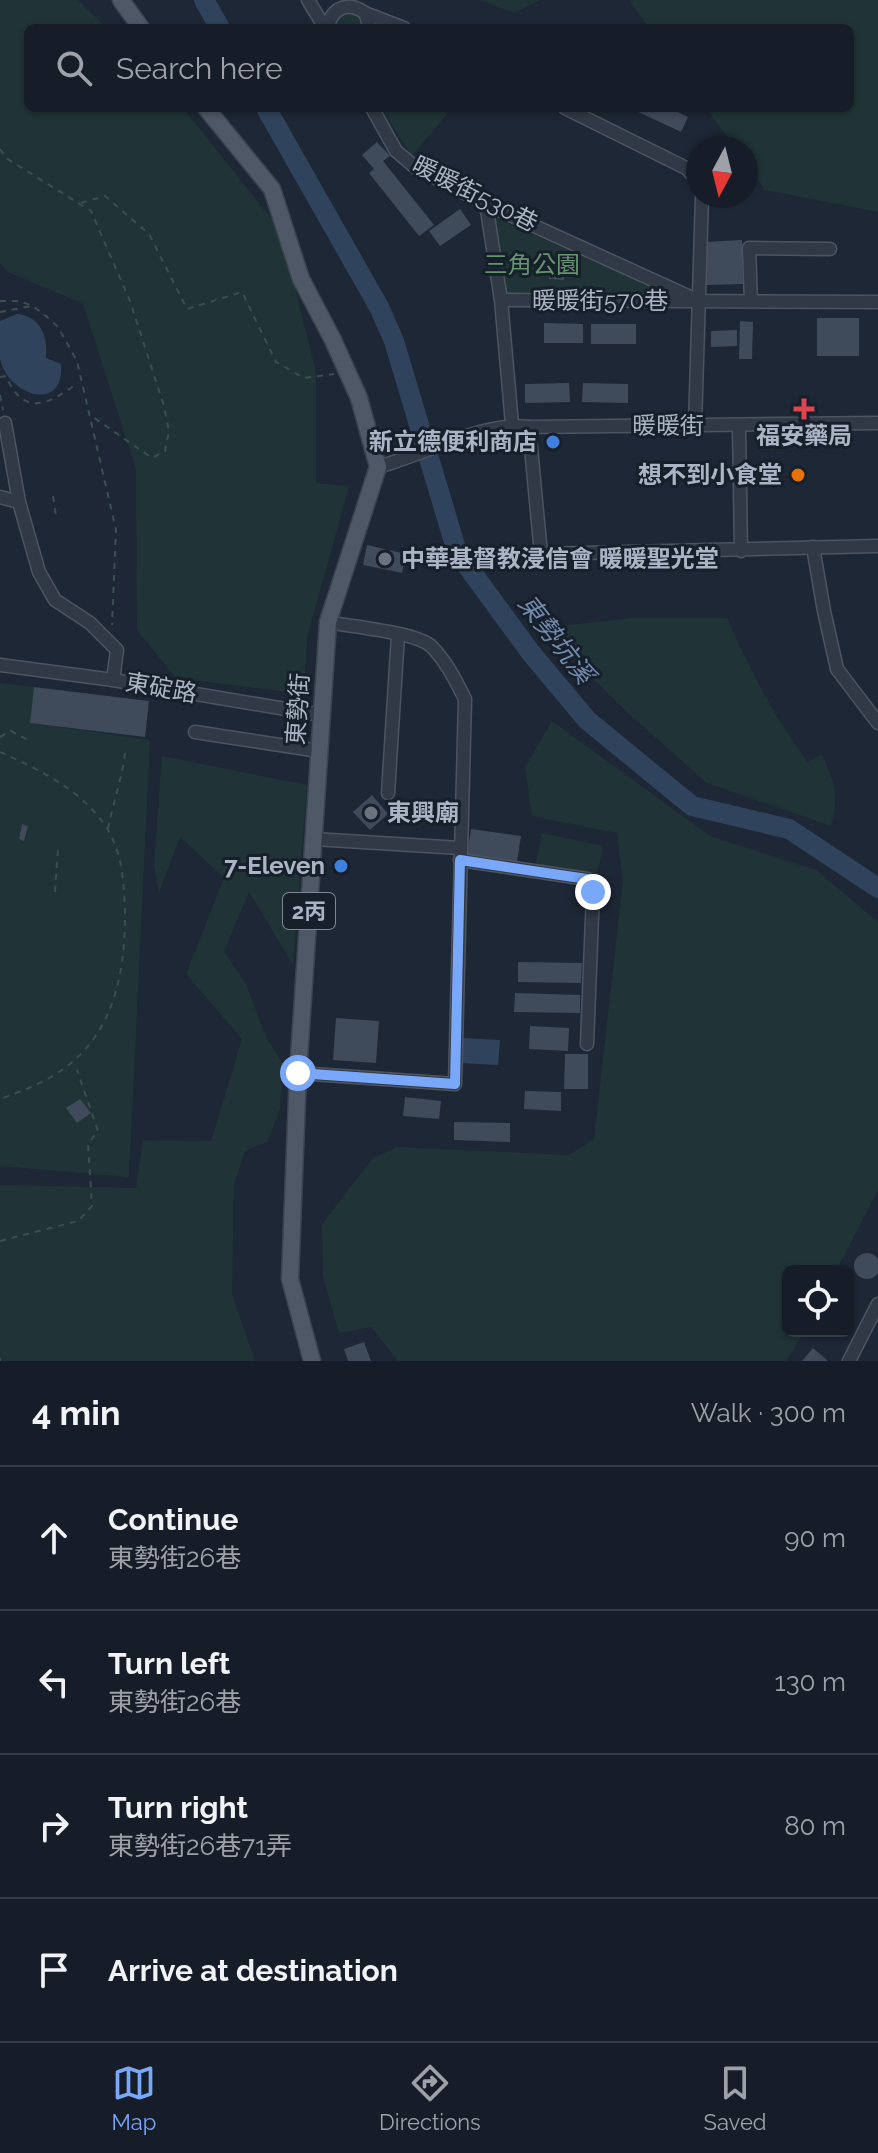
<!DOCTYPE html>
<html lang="en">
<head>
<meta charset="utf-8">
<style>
  body { margin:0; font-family:Raleway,"Noto Sans TC",sans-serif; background:#232a34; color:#f1f3f6 }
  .controls { position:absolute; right:24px; bottom:24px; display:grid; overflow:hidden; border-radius:12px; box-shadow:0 2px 6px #0004 }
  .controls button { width:72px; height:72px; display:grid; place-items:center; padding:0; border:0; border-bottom:2px solid #353b45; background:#161d28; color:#f1f3f6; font:40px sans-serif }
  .compass { position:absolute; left:686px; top:136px; width:72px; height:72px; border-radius:50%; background:#161d28; box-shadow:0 2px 6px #0004; rotate:187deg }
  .stop { position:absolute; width:24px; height:24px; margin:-18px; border:6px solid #79a8fa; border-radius:50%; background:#fff }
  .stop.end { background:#79a8fa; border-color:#fff; box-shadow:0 2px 8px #0008 }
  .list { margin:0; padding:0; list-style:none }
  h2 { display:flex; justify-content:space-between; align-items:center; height:104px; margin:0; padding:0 32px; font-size:34px }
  h2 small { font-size:26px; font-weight:400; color:#9ea2a8 }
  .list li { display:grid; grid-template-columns:52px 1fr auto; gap:24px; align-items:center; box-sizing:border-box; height:144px; padding:0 32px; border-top:2px solid #353b45 }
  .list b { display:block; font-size:30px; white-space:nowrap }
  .list p { margin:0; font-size:26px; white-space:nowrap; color:#9ea2a8 }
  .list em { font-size:26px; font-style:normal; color:#9ea2a8 }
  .icon { flex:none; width:44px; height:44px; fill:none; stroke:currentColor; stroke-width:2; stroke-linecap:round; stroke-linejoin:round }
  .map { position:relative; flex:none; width:878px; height:1361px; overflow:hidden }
  .search { position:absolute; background:#161d28; box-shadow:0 2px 6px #0004; left:24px; right:24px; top:24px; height:88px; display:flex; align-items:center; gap:20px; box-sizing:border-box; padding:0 28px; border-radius:12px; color:#9ea2a8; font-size:30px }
  .sheet { height:680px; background:#161d28 }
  nav { display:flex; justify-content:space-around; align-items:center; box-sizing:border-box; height:112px; border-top:2px solid #353b45; background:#161d28; font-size:22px; color:#9ea2a8 }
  nav a { display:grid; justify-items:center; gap:4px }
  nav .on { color:#79a8fa }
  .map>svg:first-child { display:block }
  .green { fill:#203336 }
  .water { fill:#30435d }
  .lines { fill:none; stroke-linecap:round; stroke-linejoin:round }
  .river { stroke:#30435d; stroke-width:20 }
  .building { fill:#3f4a5b }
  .minor-casing { stroke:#4c5461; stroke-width:15 }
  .major-casing { stroke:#3b434f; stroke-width:19 }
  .path { stroke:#3a4f51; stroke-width:2; stroke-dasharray:6 6; stroke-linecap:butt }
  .minor { stroke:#313946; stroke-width:12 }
  .major { stroke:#4f5866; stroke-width:16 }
  .route { stroke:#79a8fa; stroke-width:10 }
  .health-dot { fill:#e0444e; stroke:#171f2a; stroke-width:3 }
  .shop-dot { fill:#3f7fe0; stroke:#171f2a; stroke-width:3 }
  .food-dot { fill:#e8710a; stroke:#171f2a; stroke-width:3 }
  .worship-dot { fill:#6b7280; stroke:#171f2a; stroke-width:3 }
  .labels { text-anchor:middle; stroke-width:6; stroke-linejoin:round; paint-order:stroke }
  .shield { fill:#171f2a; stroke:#7f8796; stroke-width:2 }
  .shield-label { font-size:22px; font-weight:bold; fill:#abb4c4 }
  .street-label { font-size:24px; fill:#abb4c4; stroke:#171f2a }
  .park-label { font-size:24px; fill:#63946f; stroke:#171f2a }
  .poi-label { font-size:24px; font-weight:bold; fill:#abb4c4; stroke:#171f2a; text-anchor:end }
  .water-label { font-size:26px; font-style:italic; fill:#728aad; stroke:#171f2a }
</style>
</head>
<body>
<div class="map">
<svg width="878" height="1361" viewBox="0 0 878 1361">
  <rect width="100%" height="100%" fill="#1e2735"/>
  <!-- green -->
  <g class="green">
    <polygon points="0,0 78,0 107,28 28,28 28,108 183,108 281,231 316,372 316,483 349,486 307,638 304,694 176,678 137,630 136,469 83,304 8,272 0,263"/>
    <polygon points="480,0 540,0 514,13"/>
    <polygon points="629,0 878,0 878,212 765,190 746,163 746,148 735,148 706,108 850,108 850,28 649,28"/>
    <polygon points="348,12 361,17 364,28 333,28 339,15"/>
    <polygon points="381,108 452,108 412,156"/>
    <polygon points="495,218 675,296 506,294"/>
    <path d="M634,618H727C750,670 774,717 808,762L822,754C835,785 839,793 831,826L707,783L630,715L571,657L559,626Z"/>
    <polygon points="0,683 34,687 31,723 150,740 129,1177 0,1166"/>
    <polygon points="552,721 710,836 816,870 878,922 878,1190 836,1271 788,1271 788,1331 805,1331 786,1361 398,1361 371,1327 339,1333 323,1277 322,1224 373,1158 397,1147 569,1155 594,1139 623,881 617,833 532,816 525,767"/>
    <polygon points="162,756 307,785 293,965 249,892 224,951 246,984 266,1037 283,1064 280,1109 267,1142 245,1151 234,1185 232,1294 255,1361 0,1361 0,1185 136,1188 143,1140 211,1141 242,1039 186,974 224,878 180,837 159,893 154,866"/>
    <polygon points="542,833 603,846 597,876 536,864"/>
  </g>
  <!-- water -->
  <g class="water">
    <path d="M17,314C41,317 48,336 46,358L61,364C65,413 9,397 0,359C0,348 0,332 0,321Z"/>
    <polygon points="462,1038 500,1040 498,1065 461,1063"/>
  </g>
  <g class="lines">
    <!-- river -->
    <g class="river">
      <polyline points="204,0 220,28"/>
      <polyline points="266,108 379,307 394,341 457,552 531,653 587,720 692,806 789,829 878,888"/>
    </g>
  </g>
  <!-- building -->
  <g class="building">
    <polygon points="630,108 670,108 688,117 681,132"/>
    <polygon points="377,142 390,156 383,161 434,225 419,236 369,173 374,169 362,155"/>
    <polygon points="460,209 471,225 440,246 429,231"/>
    <polygon points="742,240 743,284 706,285 705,242"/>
    <polygon points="550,272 564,273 564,280 549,279"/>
    <rect x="817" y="318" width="42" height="38"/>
    <polygon points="740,321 753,322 752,359 739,359"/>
    <polygon points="544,323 583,324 583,343 544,343"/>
    <rect x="591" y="324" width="45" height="20"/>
    <polygon points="737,330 737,346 711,347 711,331"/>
    <polygon points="569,383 570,402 525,403 525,384"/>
    <polygon points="583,383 628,384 628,403 582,402"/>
    <polygon points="367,545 406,554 402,573 363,565"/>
    <polygon points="34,687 149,701 145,737 30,723"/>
    <polygon points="372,795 388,814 370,830 353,812"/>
    <polygon points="22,824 28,826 24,841 19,839"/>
    <polygon points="471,829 521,836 517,862 467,855"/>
    <polygon points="518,962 582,963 581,983 518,982"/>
    <polygon points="515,993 580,995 580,1013 514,1012"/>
    <polygon points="336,1018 379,1021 376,1063 333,1060"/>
    <polygon points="530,1026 569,1028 568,1051 529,1049"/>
    <polygon points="565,1054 588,1054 588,1089 564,1089"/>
    <polygon points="525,1091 561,1092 561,1111 524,1109"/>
    <polygon points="405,1097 441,1101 439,1119 403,1116"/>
    <polygon points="80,1099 91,1113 77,1123 66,1108"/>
    <polygon points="454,1122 510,1123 510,1142 454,1140"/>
    <circle cx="867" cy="1266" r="13"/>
    <polygon points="364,1342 371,1361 348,1361 344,1349"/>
    <polygon points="813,1348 828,1361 802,1361"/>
  </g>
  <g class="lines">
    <!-- minor casing -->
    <g class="minor-casing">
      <g id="minor">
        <polyline points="308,0 325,28"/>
        <polyline points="365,13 404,28"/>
        <path d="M328,28C331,7 349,1 365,13L370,28"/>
        <polyline points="372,108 396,151 415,167 486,204 699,301"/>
        <polyline points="565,108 686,168 698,181"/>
        <polyline points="486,204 501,300 512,424"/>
        <polyline points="501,300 878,302"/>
        <polyline points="751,301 749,248 830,249"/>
        <polyline points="5,423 19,502 39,572 55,600 90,623 117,650 113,680"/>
        <polyline points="695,426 702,196"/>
        <polyline points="739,426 741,551"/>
        <polyline points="529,427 541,554 878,546"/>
        <path d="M378,467C422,455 485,421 529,427L878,423"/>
        <polyline points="0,497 19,502"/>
        <polyline points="813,547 824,611 837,669 878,723"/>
        <polyline points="0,665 113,680 321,715"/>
        <polyline points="195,732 319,751"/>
        <polyline points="388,793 398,635"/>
        <polyline points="314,839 460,848"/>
        <polyline points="460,860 587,879 593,892 587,1044"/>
        <path d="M298,1073L455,1084L465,699C456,681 446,661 431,646C415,632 352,627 328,622"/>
        <polyline points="849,1361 878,1304"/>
      </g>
    </g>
    <!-- major casing -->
    <g class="major-casing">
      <g id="major">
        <polyline points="121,0 141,28"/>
        <polyline points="206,108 272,189 301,279 333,340 359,398 378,467 328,622 298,1073 290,1279 312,1361"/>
      </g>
    </g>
    <!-- path -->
    <g class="path">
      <polyline points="0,149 6,158 91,211 130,301 164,406 169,431 165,451 152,458 90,415"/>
      <polyline points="81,203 105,196 149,234 187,309 242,292 276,362 304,378 334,374"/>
      <polyline points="0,301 19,301 33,306 46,316 58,327 77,361 116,530 112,625"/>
      <polyline points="0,312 32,306"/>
      <path d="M0,377L6,376C24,418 49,404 78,383"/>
      <polyline points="0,395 3,410"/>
      <polyline points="53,496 56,516"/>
      <polyline points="0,737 11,731 28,740"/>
      <path d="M0,752C40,770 84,791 108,830C123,856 124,884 125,913C125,971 115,1030 66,1067C47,1082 22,1091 0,1099"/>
      <path d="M108,829C113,803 122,779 125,753"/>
      <polyline points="55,892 58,848"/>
      <polyline points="0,1241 78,1221 92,1206 88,1144 98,1131 77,1070"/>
      <polyline points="0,1358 0,1361"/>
    </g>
    <!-- minor -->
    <use href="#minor" class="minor"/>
    <!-- major -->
    <use href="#major" class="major"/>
  </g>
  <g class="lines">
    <!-- route -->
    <polyline class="route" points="298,1073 455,1084 460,860 587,879 593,892"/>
  </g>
  <!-- markers -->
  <path class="health-dot" d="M800 397h8v8h8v8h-8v8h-8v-8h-8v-8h8z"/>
  <g class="shop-dot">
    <circle cx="553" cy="442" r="8"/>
    <circle cx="341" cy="866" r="8"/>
  </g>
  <circle class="food-dot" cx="798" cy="475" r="8"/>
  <g class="worship-dot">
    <circle cx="385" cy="559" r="8"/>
    <circle cx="371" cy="813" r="8"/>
  </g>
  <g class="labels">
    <!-- shield labels -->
    <rect class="shield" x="283" y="893" width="52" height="36" rx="6"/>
    <g class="shield-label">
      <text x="309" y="919">2丙</text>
    </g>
    <!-- street labels -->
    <g class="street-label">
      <text transform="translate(475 194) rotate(27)" y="8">暖暖街530巷</text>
      <text x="600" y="309">暖暖街570巷</text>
      <text x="668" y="434">暖暖街</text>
      <text transform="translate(161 688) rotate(10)" y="8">東碇路</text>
      <text transform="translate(298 709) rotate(-86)" y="8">東勢街</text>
    </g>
    <!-- park labels -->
    <g class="park-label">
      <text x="532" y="273">三角公園</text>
    </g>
    <!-- poi labels -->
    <g class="poi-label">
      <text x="804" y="444" text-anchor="middle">福安藥局</text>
      <text x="537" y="450">新立德便利商店</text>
      <text x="782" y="483">想不到小食堂</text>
      <text x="401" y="567" text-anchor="start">中華基督教浸信會 暖暖聖光堂</text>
      <text x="387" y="821" text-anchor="start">東興廟</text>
      <text x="325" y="874">7-Eleven</text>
    </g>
    <!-- water labels -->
    <g class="water-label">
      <text transform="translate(556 639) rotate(52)" y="9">東勢坑溪</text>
    </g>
  </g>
</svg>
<div class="controls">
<button><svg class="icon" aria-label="locate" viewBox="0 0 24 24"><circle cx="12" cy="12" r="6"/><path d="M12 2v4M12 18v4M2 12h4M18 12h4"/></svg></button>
</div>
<svg class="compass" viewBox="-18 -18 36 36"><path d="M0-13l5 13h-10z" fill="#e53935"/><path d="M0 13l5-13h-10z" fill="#9ea2a8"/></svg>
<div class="stop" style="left:298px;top:1073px"></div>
<div class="stop end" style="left:593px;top:892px"></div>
<div class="search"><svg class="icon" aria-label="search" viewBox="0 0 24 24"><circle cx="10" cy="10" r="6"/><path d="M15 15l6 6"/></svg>Search here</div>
</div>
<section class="sheet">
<h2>4 min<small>Walk · 300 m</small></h2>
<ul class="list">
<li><svg class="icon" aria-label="ahead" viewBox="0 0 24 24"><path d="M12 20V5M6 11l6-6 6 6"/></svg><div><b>Continue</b><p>東勢街26巷</p></div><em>90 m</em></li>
<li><svg class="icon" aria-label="left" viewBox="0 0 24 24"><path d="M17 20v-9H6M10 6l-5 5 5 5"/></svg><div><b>Turn left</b><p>東勢街26巷</p></div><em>130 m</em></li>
<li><svg class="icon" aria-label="right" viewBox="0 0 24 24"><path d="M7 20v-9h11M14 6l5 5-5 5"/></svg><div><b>Turn right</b><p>東勢街26巷71弄</p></div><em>80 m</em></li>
<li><svg class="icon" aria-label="arrive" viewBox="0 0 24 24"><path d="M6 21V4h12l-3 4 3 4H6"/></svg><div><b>Arrive at destination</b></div></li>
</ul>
</section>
<nav>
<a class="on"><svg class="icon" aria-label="map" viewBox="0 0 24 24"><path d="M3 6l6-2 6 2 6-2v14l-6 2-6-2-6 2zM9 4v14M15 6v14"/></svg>Map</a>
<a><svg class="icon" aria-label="directions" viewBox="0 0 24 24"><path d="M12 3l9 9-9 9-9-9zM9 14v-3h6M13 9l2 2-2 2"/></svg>Directions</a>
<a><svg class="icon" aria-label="saved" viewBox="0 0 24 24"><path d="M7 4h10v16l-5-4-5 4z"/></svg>Saved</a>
</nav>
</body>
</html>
